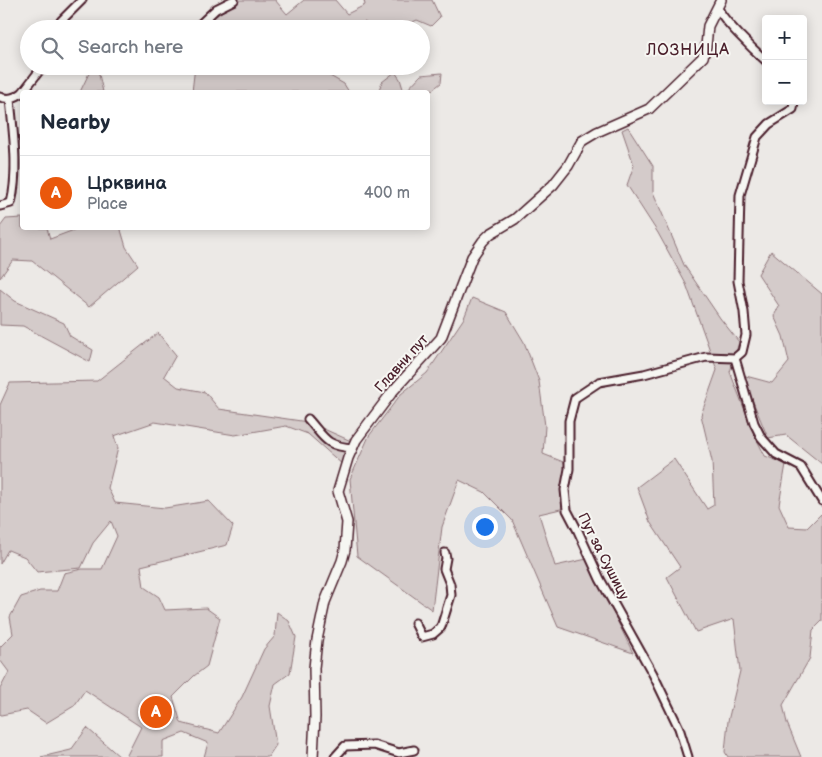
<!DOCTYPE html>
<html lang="en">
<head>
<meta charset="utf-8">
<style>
  body { margin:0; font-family:"Balsamiq Sans",sans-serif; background:#f2f2f3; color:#1f2937 }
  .controls { position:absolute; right:15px; top:15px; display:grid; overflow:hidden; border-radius:5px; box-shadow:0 2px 12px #0003 }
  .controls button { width:45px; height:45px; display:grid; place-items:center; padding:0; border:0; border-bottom:1px solid #e0e1e3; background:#fff; color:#1f2937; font:25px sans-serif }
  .you { position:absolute; left:484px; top:526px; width:18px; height:18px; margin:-12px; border:4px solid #fff; border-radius:50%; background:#1a73e8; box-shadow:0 0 0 8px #1a73e833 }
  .badge { display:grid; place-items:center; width:32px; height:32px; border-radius:50%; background:#ea580c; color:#fff; font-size:16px; font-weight:700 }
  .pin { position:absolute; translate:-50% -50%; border:2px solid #fff; box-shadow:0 1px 5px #0006 }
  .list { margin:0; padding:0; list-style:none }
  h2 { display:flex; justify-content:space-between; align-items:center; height:65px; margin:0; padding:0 20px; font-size:21px }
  h2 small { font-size:16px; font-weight:400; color:#747a83 }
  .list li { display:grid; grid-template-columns:32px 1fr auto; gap:15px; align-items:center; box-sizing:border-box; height:75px; padding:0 20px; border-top:1px solid #e0e1e3 }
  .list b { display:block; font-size:19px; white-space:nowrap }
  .list p { margin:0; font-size:16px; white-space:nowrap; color:#747a83 }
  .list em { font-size:16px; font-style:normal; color:#747a83 }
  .icon { flex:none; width:28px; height:28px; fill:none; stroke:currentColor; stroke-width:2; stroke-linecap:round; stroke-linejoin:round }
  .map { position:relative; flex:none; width:822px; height:757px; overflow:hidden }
  .search { position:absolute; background:#fff; box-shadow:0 2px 12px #0003; left:20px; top:20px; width:410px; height:55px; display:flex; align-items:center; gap:12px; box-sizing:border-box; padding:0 18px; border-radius:28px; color:#747a83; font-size:19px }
  .panel { position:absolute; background:#fff; box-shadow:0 2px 12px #0003; left:20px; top:90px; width:410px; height:140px; border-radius:5px }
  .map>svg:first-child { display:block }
  .green { fill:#d4cbca; stroke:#8f757a }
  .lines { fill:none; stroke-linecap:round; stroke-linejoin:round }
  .minor-casing { stroke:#4a1f2b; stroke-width:11 }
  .tertiary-casing { stroke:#4a1f2b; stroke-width:12 }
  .minor { stroke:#f6f6f2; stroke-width:7 }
  .tertiary { stroke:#f6f6f2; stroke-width:9 }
  .labels { text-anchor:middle; stroke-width:4; stroke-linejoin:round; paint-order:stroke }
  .street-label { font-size:14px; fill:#4a1f2b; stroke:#f6f6f2 }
  .quarter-label { font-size:16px; letter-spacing:1px; fill:#4a1f2b; stroke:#f6f6f2 }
</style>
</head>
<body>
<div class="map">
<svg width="822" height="757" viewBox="0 0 822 757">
  <rect width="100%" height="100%" fill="#ece9e6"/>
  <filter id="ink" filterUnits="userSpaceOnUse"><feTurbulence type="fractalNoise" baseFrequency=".02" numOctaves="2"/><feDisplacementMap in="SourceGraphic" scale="10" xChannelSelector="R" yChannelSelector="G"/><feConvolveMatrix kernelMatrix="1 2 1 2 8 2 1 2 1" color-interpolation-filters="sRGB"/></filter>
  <g filter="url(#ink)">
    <!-- green -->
    <g class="green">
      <polygon points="239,0 275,0 287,14 304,0 335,0 347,14 365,5 364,0 432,0 440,17 431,26 417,20 399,29 371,29 365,22 354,26 355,29 197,29"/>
      <polygon points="195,66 325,66 323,72 344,84 349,92 192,92"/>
      <polygon points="91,69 98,70 103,92 80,92"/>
      <polygon points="395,72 400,79 404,92 378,92 382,82"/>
      <polygon points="442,73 441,83 428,93 405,92 421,75"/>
      <polygon points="628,127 653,166 653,192 684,265 720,318 739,342 730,372 754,434 765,456 786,464 779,505 789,527 807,528 821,514 822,517 822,621 813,630 810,658 783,705 787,723 801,757 728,757 725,752 728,721 740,671 734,619 696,632 667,577 680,567 650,522 637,487 674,459 707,509 714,505 712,461 701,415 717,370 686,284 658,233 627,185 634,165 622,130"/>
      <polygon points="22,218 22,228 47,228 50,239 74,230 74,228 123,228 121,230 126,247 138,265 89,307 32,261 13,260 0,278 0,227 6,219"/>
      <polygon points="771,251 822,294 822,464 786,435 768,438 742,375 772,383 789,362 783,336 774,316 779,306 758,274"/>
      <polygon points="0,289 15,301 64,323 70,336 93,350 90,362 23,326 0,325"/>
      <polygon points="472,298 506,312 524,342 539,381 545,426 543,454 571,465 565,508 539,514 555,566 587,559 633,653 558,627 512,520 484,492 459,480 442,527 432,610 357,556 350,479 369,436 401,394 427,373 464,318"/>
      <polygon points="158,333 176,355 164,376 178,387 205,392 219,409 308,422 351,441 343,465 308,434 286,426 235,435 155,422 114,436 118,448 108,488 115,503 165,508 209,501 233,526 227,545 141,566 144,587 159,597 165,610 206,608 220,618 207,666 194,676 173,697 181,723 219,733 242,697 264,649 275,636 277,612 289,621 296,637 290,673 275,684 270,706 276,745 268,757 204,757 208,743 184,733 163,741 163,757 126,757 141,727 85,690 74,706 46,723 27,710 1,715 0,714 0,689 9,672 0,660 0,647 13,634 10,617 21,597 40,591 57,591 64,573 82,569 102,569 117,536 111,521 93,543 81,568 37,572 25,557 8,550 0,564 0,405 10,383 97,381"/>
      <polygon points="87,728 120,757 41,757 71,750"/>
    </g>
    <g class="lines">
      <!-- minor casing -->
      <g class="minor-casing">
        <g id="minor">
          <path d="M718,7C720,18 756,52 766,61"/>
          <polyline points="59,25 69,29"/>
          <polyline points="57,29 61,21 82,0"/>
          <polyline points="195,29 216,9 234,0"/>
          <polyline points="23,92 43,66"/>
          <path d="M0,97C9,100 15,98 22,93"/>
          <path d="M0,206L11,203C19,171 13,131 10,99"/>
          <polyline points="735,358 754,423 761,437 776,454 801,467 822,501"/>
          <path d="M308,419C325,438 325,446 353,448"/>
          <polyline points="415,623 422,637 433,634 441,627 451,595 450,584 444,569 446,558 445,553"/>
          <polyline points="335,757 345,746 374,745 399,753 414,750"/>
          <polyline points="688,757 679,728 653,674 600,579 578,531 567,510 565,490 569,469 569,421 575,398 599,382 644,374 706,357 735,358 742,352 746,335 744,312 738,281 740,195 757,137 769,124 793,109 794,101"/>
        </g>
      </g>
      <!-- tertiary casing -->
      <g class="tertiary-casing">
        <polyline id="tertiary" points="313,757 315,717 314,668 317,640 325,602 342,561 345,550 347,522 338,491 348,458 356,440 393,391 441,338 472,257 483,241 490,234 515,219 553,185 568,166 582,141 597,132 649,109 703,57 706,46 708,26 721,0"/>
      </g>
      <!-- minor -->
      <use href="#minor" class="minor"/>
      <!-- tertiary -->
      <use href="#tertiary" class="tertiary"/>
    </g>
  </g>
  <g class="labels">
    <!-- street labels -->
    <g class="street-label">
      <text transform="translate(401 363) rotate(-48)" y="5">Главни пут</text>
      <text transform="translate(604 556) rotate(63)" y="5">Пут за Сушицу</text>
    </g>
    <!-- quarter labels -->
    <g class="quarter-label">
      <text x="688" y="55">ЛОЗНИЦА</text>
    </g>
  </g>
</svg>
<div class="controls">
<button>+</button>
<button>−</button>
</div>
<div class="you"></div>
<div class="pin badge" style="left:156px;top:712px">A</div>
<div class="search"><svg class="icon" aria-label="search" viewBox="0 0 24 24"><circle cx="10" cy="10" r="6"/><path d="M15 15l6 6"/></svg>Search here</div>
<section class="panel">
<h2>Nearby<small></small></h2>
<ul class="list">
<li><span class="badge">A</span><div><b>Црквина</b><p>Place</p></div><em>400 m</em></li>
</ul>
</section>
</div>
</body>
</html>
